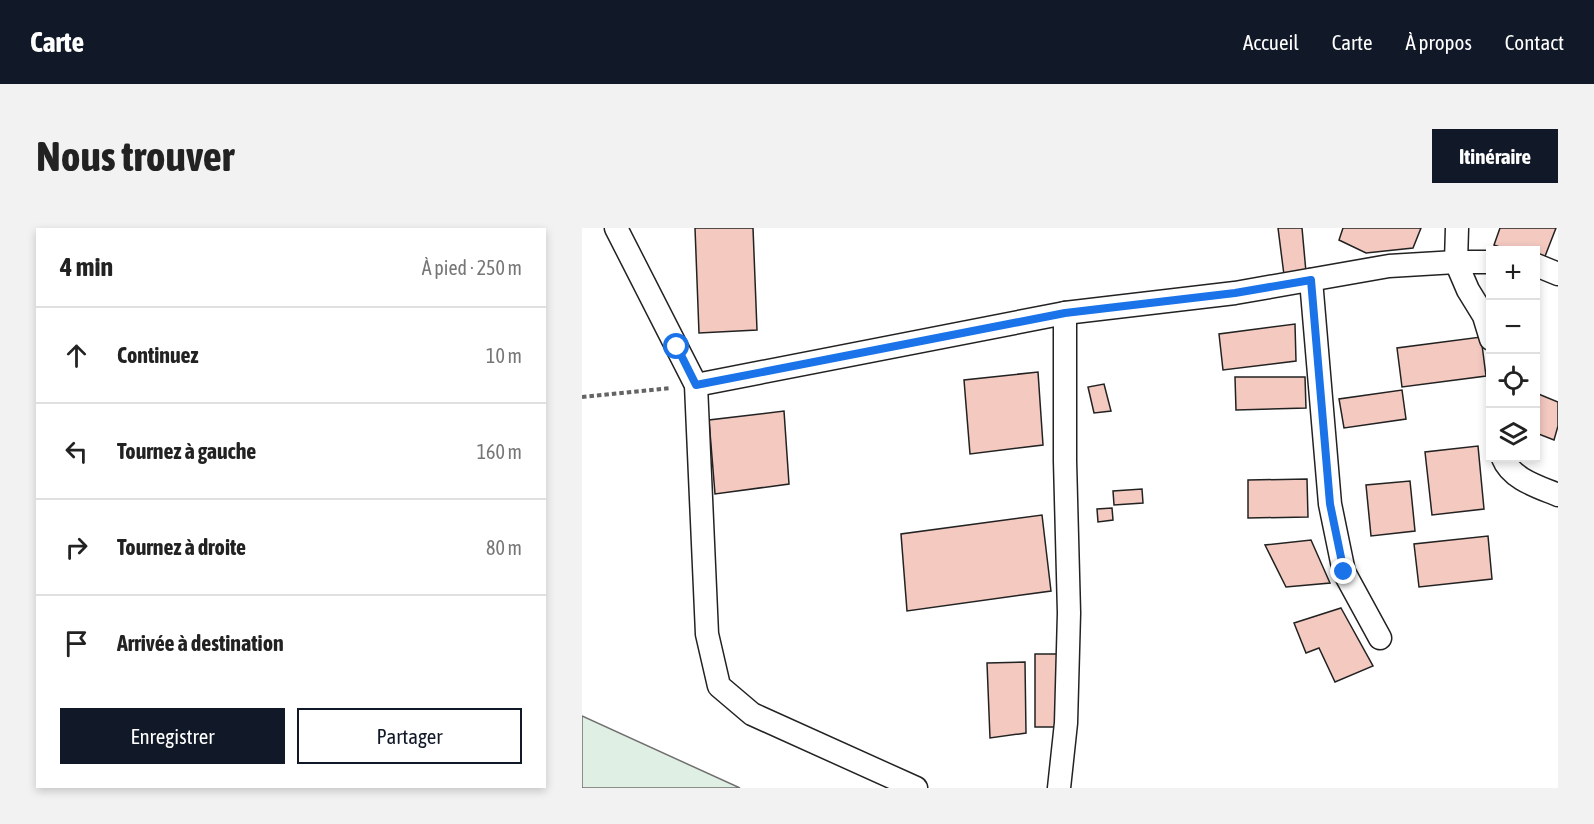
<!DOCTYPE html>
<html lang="fr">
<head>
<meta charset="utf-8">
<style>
  body { margin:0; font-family:"Asap Condensed",sans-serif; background:#f2f2f2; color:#222 }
  .controls { position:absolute; right:18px; top:18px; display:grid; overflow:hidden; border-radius:0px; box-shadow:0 3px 9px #0003 }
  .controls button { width:54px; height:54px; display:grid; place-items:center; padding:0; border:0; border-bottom:2px solid #e0e0e0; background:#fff; color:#222; font:30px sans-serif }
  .stop { position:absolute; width:18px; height:18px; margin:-14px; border:4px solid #1a73e8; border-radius:50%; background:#fff }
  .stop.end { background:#1a73e8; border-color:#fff; box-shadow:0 2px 6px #0008 }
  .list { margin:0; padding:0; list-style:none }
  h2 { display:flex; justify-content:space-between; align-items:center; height:78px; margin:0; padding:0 24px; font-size:26px }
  h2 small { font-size:20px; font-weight:400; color:#767676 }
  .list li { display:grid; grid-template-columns:39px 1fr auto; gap:18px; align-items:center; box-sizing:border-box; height:96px; padding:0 24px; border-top:2px solid #e0e0e0 }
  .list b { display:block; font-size:22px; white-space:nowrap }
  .list em { font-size:20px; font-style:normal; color:#767676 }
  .actions { display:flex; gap:12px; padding:18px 24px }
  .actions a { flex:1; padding:14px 0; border:2px solid #111827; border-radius:0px; text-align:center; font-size:21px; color:#111827 }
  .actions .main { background:#111827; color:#fff }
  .icon { flex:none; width:33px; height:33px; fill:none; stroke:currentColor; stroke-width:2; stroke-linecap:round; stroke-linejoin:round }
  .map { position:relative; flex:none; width:976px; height:560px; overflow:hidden; border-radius:0px }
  header { display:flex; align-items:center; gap:36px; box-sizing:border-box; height:84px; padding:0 30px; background:#111827; color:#fff }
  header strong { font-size:28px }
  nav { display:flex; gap:33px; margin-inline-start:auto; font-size:21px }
  .intro { display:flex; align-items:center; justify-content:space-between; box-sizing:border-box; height:144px; padding:0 36px }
  h1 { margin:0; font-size:42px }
  .button { padding:15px 27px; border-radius:0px; background:#111827; color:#fff; font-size:21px; font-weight:700 }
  main { display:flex; gap:36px; padding:0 36px }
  aside { flex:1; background:#fff; border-radius:0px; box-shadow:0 3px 9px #0003 }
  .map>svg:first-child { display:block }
  .green { fill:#e0efe3; stroke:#6f6f6f; stroke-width:1.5 }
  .building { fill:#f3c9c0; stroke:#222; stroke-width:1.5 }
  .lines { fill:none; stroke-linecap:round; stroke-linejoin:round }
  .minor-casing { stroke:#222; stroke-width:25 }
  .path { stroke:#646464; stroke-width:4; stroke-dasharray:4.5 3; stroke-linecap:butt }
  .minor { stroke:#fff; stroke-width:22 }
  .route { stroke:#1a73e8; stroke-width:8 }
</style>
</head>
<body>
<header>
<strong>Carte</strong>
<nav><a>Accueil</a><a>Carte</a><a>À propos</a><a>Contact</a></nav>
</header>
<div class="intro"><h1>Nous trouver</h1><a class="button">Itinéraire</a></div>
<main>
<aside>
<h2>4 min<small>À pied · 250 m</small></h2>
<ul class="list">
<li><svg class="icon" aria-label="ahead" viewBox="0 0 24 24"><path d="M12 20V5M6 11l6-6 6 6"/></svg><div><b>Continuez</b></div><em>10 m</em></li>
<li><svg class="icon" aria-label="left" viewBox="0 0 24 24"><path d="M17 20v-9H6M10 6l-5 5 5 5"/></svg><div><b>Tournez à gauche</b></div><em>160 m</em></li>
<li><svg class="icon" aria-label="right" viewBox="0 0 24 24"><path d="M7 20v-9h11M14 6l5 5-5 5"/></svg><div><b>Tournez à droite</b></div><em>80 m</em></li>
<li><svg class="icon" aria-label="arrive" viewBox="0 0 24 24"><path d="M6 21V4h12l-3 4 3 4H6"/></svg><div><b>Arrivée à destination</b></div></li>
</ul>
<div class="actions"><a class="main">Enregistrer</a><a>Partager</a></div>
</aside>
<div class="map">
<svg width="976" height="560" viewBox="0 0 976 560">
  <rect width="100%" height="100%" fill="#fff"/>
  <!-- green -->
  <polygon class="green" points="0,488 158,560 0,560"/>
  <!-- building -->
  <g class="building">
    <polygon points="113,0 171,0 175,102 117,105"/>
    <polygon points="696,0 720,0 724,44 702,47"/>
    <polygon points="761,0 839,0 831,20 784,25 757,12"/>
    <polygon points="918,0 974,0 960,36 954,33 954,22 926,22 912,17"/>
    <polygon points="713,96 714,133 641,142 637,106"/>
    <polygon points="899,109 904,148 820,159 815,120"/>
    <polygon points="456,144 461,217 388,226 382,152"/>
    <polygon points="653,149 723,149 724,180 654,182"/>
    <polygon points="522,156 529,183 512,185 506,159"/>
    <polygon points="820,162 824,191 762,200 757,171"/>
    <polygon points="954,165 976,174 976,198 972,212 954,205"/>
    <polygon points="202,183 207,256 133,266 127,192"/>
    <polygon points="896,218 902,281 850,287 843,224"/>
    <polygon points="725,251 726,289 666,290 666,252"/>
    <polygon points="828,253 833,303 789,308 784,257"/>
    <polygon points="560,261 561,275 532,277 531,263"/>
    <polygon points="530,280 531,292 516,294 515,281"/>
    <polygon points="460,287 469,363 325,383 319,306"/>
    <polygon points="906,308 910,351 837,359 832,316"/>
    <polygon points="729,312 748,355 704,359 683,317"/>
    <polygon points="759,380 791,438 753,454 737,420 724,425 712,395"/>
    <polygon points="453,426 477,426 478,499 453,499"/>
    <polygon points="443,434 444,505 408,510 405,435"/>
  </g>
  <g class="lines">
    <!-- minor casing -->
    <g class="minor-casing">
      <g id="minor">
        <polyline points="34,0 114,157 125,406 137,458 170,486 334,560"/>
        <polyline points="875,0 874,34 886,62 902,88 909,111"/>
        <polyline points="954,37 976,46"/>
        <polyline points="729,52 748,276 762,344 798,410"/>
        <polyline points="114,157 483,85 653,65 807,38 874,34 909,34"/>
        <path d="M921,230C929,251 957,259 976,267"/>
        <polyline points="477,560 484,495 487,385 483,233 483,85"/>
      </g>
    </g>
    <!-- path -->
    <polyline class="path" points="0,169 89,160"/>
    <!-- minor -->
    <use href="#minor" class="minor"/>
  </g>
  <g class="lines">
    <!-- route -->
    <polyline class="route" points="95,119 114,157 483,85 653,65 729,52 748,276 762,344"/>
  </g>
</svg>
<div class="controls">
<button>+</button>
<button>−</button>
<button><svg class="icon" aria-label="locate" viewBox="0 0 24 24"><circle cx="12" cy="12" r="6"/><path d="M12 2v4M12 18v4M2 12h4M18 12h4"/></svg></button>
<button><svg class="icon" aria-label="layers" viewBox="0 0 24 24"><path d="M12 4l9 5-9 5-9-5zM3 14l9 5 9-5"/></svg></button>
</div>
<div class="stop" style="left:95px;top:119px"></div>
<div class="stop end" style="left:762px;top:344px"></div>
</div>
</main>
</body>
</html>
